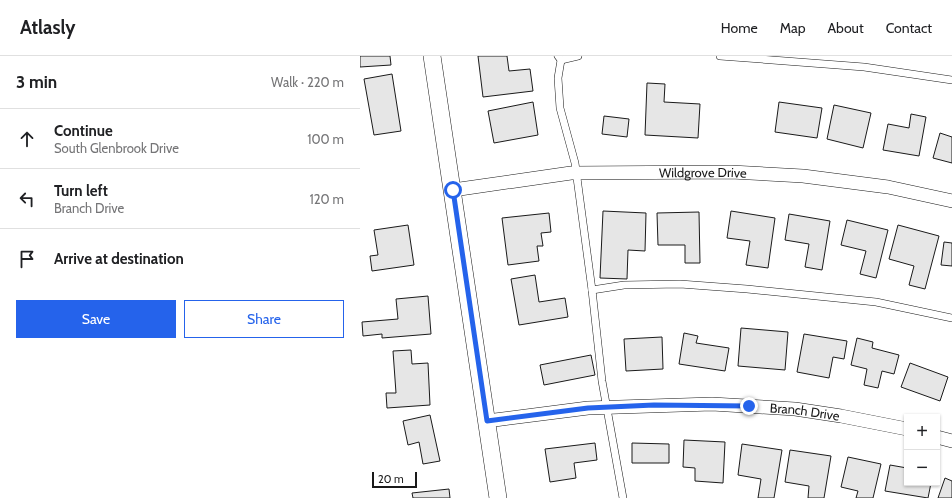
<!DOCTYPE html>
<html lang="en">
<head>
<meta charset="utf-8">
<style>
  body { margin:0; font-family:Cabin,sans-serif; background:#f2f2f2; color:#202124 }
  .controls { position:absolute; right:12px; bottom:12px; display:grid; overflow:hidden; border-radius:0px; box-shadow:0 1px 3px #0004 }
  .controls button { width:36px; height:36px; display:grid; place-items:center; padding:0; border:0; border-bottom:1px solid #e0e0e0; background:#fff; color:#202124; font:20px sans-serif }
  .scale { position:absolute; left:12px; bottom:10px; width:45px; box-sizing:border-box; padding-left:4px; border:2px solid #1a1a1a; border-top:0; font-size:11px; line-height:14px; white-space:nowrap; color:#1a1a1a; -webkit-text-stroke:3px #fff; paint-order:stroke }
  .stop { position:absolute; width:12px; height:12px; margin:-9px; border:3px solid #2563eb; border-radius:50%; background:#fff }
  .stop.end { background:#2563eb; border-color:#fff; box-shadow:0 1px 4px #0008 }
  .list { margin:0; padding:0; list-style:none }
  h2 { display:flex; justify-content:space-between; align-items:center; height:52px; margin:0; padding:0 16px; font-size:17px }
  h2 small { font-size:13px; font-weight:400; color:#757577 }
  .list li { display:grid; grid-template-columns:26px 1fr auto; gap:12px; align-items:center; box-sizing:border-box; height:60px; padding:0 16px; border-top:1px solid #e0e0e0 }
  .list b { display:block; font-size:15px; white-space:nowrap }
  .list p { margin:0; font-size:13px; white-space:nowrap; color:#757577 }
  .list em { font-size:13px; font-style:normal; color:#757577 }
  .actions { display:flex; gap:8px; padding:12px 16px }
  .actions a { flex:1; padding:9px 0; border:1px solid #2563eb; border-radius:0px; text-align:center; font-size:14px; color:#2563eb }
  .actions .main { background:#2563eb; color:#fff }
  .icon { flex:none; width:22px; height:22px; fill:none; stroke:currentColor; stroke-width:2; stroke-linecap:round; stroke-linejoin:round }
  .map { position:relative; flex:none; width:592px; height:442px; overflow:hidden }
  header { display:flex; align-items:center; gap:24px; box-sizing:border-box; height:56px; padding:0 20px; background:#fff; border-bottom:1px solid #e0e0e0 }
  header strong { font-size:19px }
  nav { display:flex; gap:22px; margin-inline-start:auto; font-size:14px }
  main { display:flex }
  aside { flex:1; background:#fff }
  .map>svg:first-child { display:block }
  .building { fill:#e6e6e6; stroke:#1a1a1a }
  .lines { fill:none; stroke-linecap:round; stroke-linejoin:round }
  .service-casing { stroke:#1a1a1a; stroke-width:8 }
  .minor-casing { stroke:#1a1a1a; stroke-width:14 }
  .tertiary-casing { stroke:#1a1a1a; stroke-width:18 }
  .service { stroke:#fff; stroke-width:7 }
  .minor { stroke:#fff; stroke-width:13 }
  .tertiary { stroke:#fff; stroke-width:17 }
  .route { stroke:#2563eb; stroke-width:5 }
  .labels { text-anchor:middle; stroke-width:3; stroke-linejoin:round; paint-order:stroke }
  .street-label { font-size:13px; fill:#1a1a1a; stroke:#fff }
</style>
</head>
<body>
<header>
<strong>Atlasly</strong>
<nav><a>Home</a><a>Map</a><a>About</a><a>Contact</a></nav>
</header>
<main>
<aside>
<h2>3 min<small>Walk · 220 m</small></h2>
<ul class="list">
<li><svg class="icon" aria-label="ahead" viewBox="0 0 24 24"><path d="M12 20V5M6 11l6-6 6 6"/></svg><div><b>Continue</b><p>South Glenbrook Drive</p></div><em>100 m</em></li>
<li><svg class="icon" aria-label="left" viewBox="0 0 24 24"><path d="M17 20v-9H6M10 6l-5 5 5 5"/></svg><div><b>Turn left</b><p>Branch Drive</p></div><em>120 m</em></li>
<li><svg class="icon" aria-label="arrive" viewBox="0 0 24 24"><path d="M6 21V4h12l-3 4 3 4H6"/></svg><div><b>Arrive at destination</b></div></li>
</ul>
<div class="actions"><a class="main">Save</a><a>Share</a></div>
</aside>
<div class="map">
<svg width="592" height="442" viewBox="0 0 592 442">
  <rect width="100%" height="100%" fill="#fff"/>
  <!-- building -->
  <g class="building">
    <polygon points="0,0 30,0 31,9 0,11"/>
    <polygon points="118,0 147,0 149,15 170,13 173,35 123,41"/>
    <polygon points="32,18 41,75 14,79 4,23"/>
    <polygon points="287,27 305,28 304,46 340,48 338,82 285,79"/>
    <polygon points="173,46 178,79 134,87 128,55"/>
    <polygon points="419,46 462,52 457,82 415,76"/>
    <polygon points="474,49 511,57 503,92 467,83"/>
    <polygon points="551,58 566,61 559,100 523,94 528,68 549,72"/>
    <polygon points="244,60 269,63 267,81 242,78"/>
    <polygon points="580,77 592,81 592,107 573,102"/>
    <polygon points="243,155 286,157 285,195 268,194 267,223 240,222"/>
    <polygon points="371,155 415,162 408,212 386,209 390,185 367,182"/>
    <polygon points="339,156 340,207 325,207 325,189 298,189 297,157"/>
    <polygon points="189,157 191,176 181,177 183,190 177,190 179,205 148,209 142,162"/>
    <polygon points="429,158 470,165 462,214 445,211 449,188 425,184"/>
    <polygon points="487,164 528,174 516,222 500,218 506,195 481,189"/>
    <polygon points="48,169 54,209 12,215 10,200 18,199 14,174"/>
    <polygon points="538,169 579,180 565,233 549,229 554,210 529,203"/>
    <polygon points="584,186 592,187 592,210 581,209"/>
    <polygon points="175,219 179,246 205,242 208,261 159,269 151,223"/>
    <polygon points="68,240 71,278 22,282 22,278 3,280 2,266 38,263 36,243"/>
    <polygon points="381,272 428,276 425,314 378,310"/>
    <polygon points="324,277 338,280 336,287 369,292 365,315 319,308"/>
    <polygon points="444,278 487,285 484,303 473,301 469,322 437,316"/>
    <polygon points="302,281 303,313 266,315 264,283"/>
    <polygon points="497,282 513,286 512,292 539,299 534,318 522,315 518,332 504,329 507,313 491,309"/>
    <polygon points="51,294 52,308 68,307 70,349 27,352 26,337 36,337 33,295"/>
    <polygon points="231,299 235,319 184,329 180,309"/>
    <polygon points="550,307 588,321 580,345 541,331"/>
    <polygon points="70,359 80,405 63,408 59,386 48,389 43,365"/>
    <polygon points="324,384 365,386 363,427 335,425 335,412 323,411"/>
    <polygon points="235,387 237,404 214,407 216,422 190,426 185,393"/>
    <polygon points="272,387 309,388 309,407 272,407"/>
    <polygon points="382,388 422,394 414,442 398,442 401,423 378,419"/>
    <polygon points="430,394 471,400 464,442 448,442 449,430 425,426"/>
    <polygon points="488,401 521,408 513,442 496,442 498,435 481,431"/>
    <polygon points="530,409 547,412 547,427 571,427 568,442 525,435"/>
    <polygon points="585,422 592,425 592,442 578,442"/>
    <polygon points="89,433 90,442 53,442 52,437"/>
  </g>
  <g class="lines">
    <!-- service casing -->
    <g class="service-casing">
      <g id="service">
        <polyline points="198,0 201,4 198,22 200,52 215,107 232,234 264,229 320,228 387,233 516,246 592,262"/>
        <polyline points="360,0 504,11 592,24"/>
        <polyline points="201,4 218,0"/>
        <polyline points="232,234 242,325 263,442"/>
      </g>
    </g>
    <!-- minor casing -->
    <g class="minor-casing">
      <g id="minor">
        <path id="s1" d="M93,134L211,117L371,116L443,120L528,131L592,145"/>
        <path id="s2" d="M127,365L228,352L352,348L435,353L481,360L547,373"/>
        <polyline points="577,381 592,385"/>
      </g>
    </g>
    <!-- tertiary casing -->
    <g class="tertiary-casing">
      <polyline id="tertiary" points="72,0 138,442"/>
    </g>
    <!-- service -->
    <use href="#service" class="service"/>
    <!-- minor -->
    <use href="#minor" class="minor"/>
    <!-- tertiary -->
    <use href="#tertiary" class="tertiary"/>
  </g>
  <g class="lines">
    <!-- route -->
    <polyline class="route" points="93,134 127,365 228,352 294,349 389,350"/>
  </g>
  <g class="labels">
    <!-- street labels -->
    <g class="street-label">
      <text dy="5" stroke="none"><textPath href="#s1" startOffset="251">Wildgrove Drive</textPath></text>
      <text dy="5" stroke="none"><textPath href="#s2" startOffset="319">Branch Drive</textPath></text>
    </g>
  </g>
</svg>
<div class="controls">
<button>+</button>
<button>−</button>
</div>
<div class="scale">20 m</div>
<div class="stop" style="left:93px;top:134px"></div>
<div class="stop end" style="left:389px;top:350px"></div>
</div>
</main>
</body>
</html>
